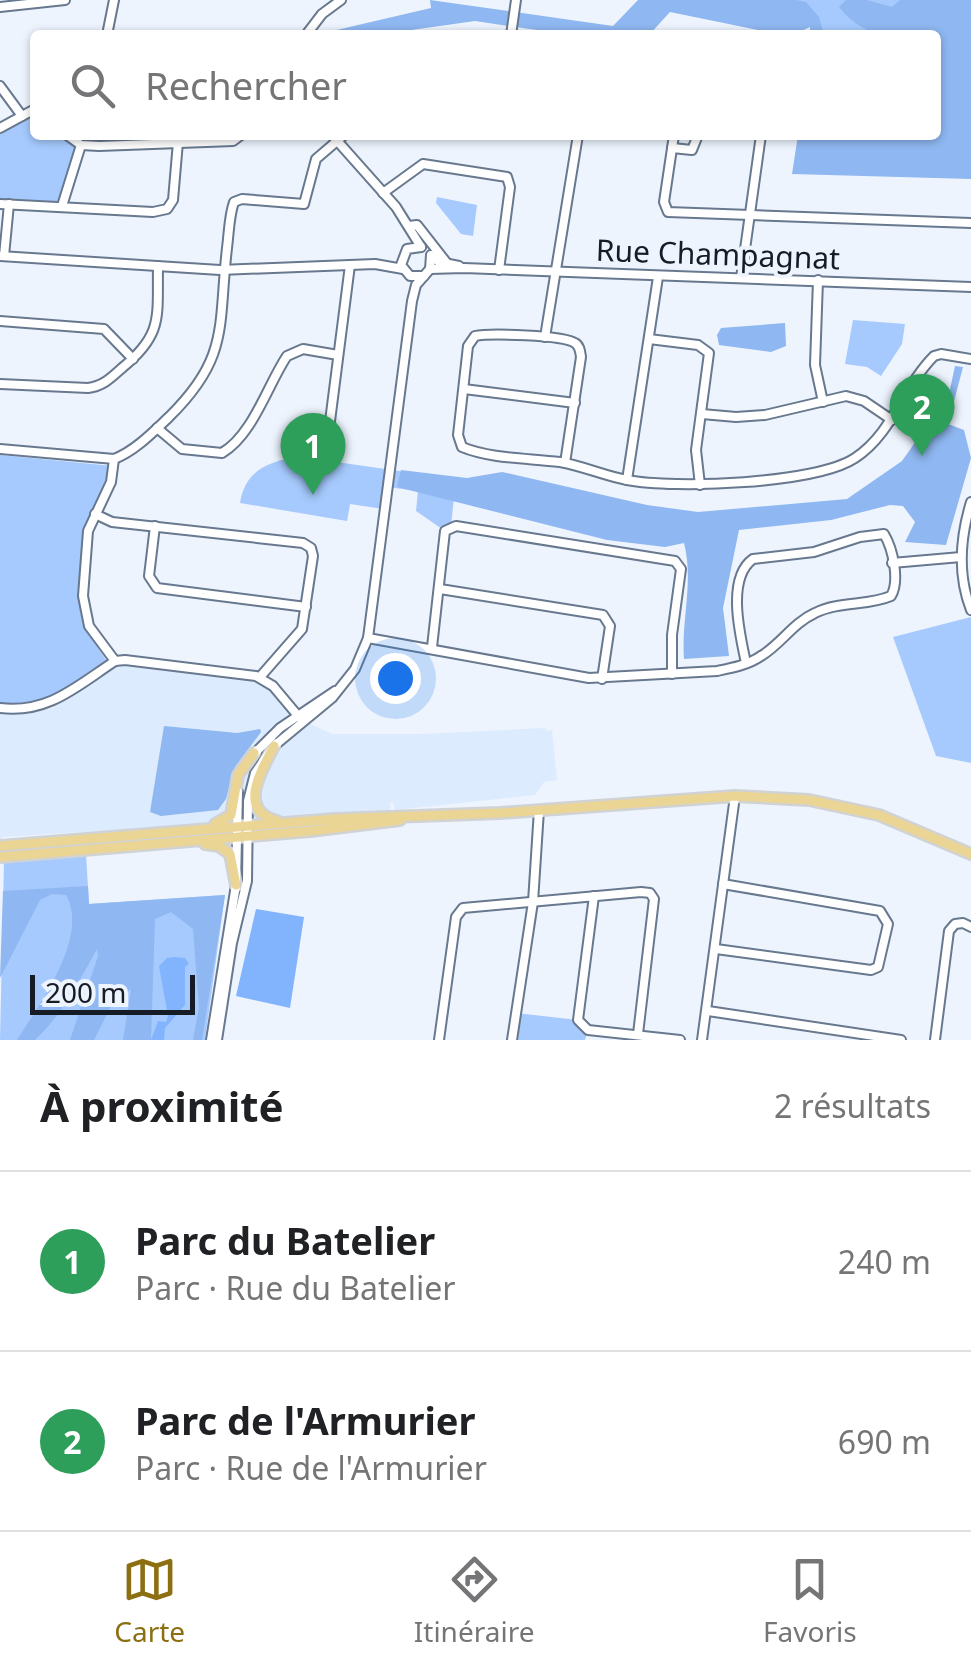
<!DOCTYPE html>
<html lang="fr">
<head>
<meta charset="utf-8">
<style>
  body { margin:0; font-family:"Noto Sans",sans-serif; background:#f2f2f2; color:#202124 }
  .scale { position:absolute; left:30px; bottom:25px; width:165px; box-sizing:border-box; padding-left:10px; border:5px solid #161c25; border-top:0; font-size:28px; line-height:35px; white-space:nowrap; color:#161c25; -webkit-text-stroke:8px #edf4fe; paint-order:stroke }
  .you { position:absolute; left:395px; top:678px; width:35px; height:35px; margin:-25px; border:8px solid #fff; border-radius:50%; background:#1a73e8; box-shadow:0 0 0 15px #1a73e833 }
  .badge { display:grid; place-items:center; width:65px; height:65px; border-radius:50%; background:#8b6f11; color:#fff; font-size:32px; font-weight:700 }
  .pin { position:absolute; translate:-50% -82px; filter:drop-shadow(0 2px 5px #0008) }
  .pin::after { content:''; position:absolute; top:52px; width:35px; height:30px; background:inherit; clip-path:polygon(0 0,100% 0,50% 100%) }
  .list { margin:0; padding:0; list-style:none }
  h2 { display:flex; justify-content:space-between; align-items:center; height:130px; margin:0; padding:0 40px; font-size:42px }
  h2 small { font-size:32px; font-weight:400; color:#757577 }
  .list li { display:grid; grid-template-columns:65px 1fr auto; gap:30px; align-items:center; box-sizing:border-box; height:180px; padding:0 40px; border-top:2px solid #e0e0e0 }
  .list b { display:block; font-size:38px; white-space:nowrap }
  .list p { margin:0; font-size:32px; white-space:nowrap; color:#757577 }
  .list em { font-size:32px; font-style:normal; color:#757577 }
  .icon { flex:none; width:55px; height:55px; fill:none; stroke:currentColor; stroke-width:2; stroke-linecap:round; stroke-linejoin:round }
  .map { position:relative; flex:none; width:971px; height:1040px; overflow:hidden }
  .search { position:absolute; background:#fff; box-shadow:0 2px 8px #0004; left:30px; right:30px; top:30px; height:110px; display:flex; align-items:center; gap:25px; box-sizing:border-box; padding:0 35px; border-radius:10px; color:#757577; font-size:38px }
  .sheet { height:490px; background:#fff }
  nav { display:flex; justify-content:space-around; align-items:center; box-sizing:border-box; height:140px; border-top:2px solid #e0e0e0; background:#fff; font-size:28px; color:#757577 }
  nav a { display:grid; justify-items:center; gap:5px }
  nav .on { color:#8b6f11 }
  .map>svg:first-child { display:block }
  .built { fill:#ddebfe }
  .green { fill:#a6cafe }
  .forest { fill:#8fb7f1 }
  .water { fill:#81b4fc }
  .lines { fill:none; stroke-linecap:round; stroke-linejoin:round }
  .minor-casing { stroke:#68788e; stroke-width:12 }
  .major-casing { stroke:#d0d2d3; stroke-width:14 }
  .minor { stroke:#fff; stroke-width:8 }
  .major { stroke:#ebd595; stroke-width:9 }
  .labels { text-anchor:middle; stroke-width:8; stroke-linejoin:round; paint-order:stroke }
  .street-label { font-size:30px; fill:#161c25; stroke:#edf4fe }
</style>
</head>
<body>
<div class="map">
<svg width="971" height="1040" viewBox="0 0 971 1040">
  <rect width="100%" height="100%" fill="#edf4fe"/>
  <!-- built -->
  <polygon class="built" points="125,665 250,679 276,694 291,715 332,734 421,734 546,728 546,731 552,730 557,780 544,782 535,795 395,810 393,802 390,803 391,813 2,837 0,845 0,711 23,714 53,708 113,668"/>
  <!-- green -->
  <g class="green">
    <polygon points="689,0 962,0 936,35 810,35 811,27"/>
    <polygon points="35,109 35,135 67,135 81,145 62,206 0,203 0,128"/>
    <polygon points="437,197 477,205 473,236 461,234 436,203"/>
    <polygon points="853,320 905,324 902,344 881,376 867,367 845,364"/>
    <path d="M0,455L113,466C92,515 67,573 86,626C90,638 99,649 106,660C70,685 46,709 0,704Z"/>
    <path d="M301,457L456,479L451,526L445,531L416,511L418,491L387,487L383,509L350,504L347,521L240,503C245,470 270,460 301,457Z"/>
    <polygon points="971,617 971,763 936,756 893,637"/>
    <polygon points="86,854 89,904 225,895 205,1040 0,1040 4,860"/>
    <polygon points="516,1013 578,1020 588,1030 585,1040 512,1040"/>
  </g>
  <!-- forest -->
  <g class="forest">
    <polygon points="430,0 613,26 638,0 796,0 806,2 819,17 824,35 810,35 810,27 793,35 783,35 670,12 649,35 570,35 475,21 376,35 328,32 431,8"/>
    <path d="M846,0H867L892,7L900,0H971V179L792,174L798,135H936V35C895,35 867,42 839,7Z"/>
    <polygon points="785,323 786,346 771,352 719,345 717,335 721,328"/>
    <path d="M955,366L963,367L948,424L964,430L971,458L946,545L905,542L915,522L903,506L890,505L831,520L739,530L723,608L729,656L684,659C681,620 694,582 684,543L665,547L607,540L397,487L401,470L467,478L502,472L647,505L698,512L847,499L902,461L949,394Z"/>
    <polygon points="164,726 237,733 260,729 261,732 235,767 226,799 218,810 161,816 150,812"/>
    <path d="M88,886L89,904L225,895L202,1040H193L199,1007L193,929L171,912L155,919L151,1040H123L131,989L113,1002L94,1040H70L98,956L97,949C79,981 62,1015 35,1040H17C39,1005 90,936 66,895L52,894L40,900L0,978L3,891Z"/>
  </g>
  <!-- water -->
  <g class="water">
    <polygon points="256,909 304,917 290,1008 236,996"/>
    <polygon points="174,957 185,958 189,964 185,967 185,1005 165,1028 164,1040 151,1040 158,1021 166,1022 168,1016 159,966 167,958"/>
  </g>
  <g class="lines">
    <!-- minor casing -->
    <g class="minor-casing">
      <g id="minor">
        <polyline points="0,7 65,0"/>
        <polyline points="107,35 114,0"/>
        <polyline points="306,35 322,14 341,0"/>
        <polyline points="511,35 516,0"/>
        <polyline points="0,86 22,116"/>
        <polyline points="0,128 35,109"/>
        <polyline points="67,135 81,145 99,146 233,141 241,135"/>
        <polyline points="332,135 396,207 421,247"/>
        <polyline points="674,135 664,202 668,212 971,223"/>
        <polyline points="672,148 692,150 698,135"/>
        <polyline points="383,193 423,164 507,177 510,187 499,270"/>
        <polyline points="0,204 153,212 167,209 173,200 178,142"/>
        <polyline points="62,206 81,145"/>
        <polyline points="409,226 417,225 446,262"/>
        <polyline points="421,247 407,249 401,265 410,276 424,276"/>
        <polyline points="0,256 220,270 375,264 403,269"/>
        <polyline points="4,256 9,204"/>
        <polyline points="431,256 439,262 459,266"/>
        <polyline points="430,269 464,268 971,287"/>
        <polyline points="741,278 761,135"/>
        <polyline points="818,280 815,365 823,402"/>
        <polyline points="0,321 104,329 133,359"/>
        <polyline points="545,337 578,135"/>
        <polyline points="649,339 698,345 709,353 696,450 700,485"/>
        <path d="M0,384L88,388C103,386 111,378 122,368C164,334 157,316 158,266"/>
        <polyline points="464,389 575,403"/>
        <polyline points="702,414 736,417 765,415 846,396 864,401 892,420"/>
        <path d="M157,428L182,449L222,453C253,435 268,384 287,356L303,349L338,355"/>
        <polyline points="317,446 329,429 350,265"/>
        <path d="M0,449L114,459C135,451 153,432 169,417C230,357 218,326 227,248C229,233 229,216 234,202L242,199L304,204L316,159L344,135"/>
        <polyline points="114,459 111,482 88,531 83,596 89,626 115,661"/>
        <path d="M565,463L581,357C580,351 580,346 575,343C564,335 489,333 475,336L468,346L458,435L462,447C491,459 528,458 560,462C583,466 605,476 627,480C674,489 816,484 855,458C893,433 903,387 934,356L941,354L971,359"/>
        <polyline points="627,480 658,277"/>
        <path d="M971,502C960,538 957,574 971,610"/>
        <polyline points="95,514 112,522 303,543 311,548 313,556 302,629 260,677"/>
        <polyline points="155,526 149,576 157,588 306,607"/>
        <polyline points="892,563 961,557"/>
        <polyline points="440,589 603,615 610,626 602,679"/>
        <path d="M368,638L589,678L717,671C732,668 748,665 761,656C781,644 793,623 815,613C839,601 868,606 891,596C900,581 893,549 884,534L860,537L814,552L753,559C726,578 740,635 746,663"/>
        <polyline points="432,647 445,531 456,526 675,561 681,569 672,635 672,674"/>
        <path d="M0,708C48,714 77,686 115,661L125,660L256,676L273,686L299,717"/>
        <polyline points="252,756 280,728 335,691"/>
        <polyline points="594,896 578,1020 588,1030 680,1040"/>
        <polyline points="716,949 871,970 878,967 888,924 880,911 723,884"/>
        <polyline points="708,1011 901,1040"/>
        <polyline points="211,1040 236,885 238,792"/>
        <polyline points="217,1040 232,943 247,881 248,801 255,773 274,746 332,698 355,669 368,638 412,301 416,285 430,269 431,255"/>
        <polyline points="439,1040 456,917 463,908 641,892 650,893 654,899 638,1034"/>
        <polyline points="512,1040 533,902 539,810"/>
        <polyline points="702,1040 735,796"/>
        <polyline points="935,1040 949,931 955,924 963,923 971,927"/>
      </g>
    </g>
    <!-- major casing -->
    <g class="major-casing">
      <g id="major">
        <path d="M274,746C262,770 236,810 277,821"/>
        <polyline points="215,824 231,815 238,775 254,753"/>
        <polyline points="205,844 219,846 230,854 236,885"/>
        <polyline points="0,846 335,819 500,813 735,796 809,800 879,815 971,854"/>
        <polyline points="0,857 310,831 400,820"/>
      </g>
    </g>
    <!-- minor -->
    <use href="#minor" class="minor"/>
    <!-- major -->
    <use href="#major" class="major"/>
  </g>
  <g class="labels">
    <!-- street labels -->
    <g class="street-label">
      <text transform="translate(718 255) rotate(2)" y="10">Rue Champagnat</text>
    </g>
  </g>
</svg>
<div class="scale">200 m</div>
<div class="you"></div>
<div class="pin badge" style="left:313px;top:495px;background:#2e9e5b">1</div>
<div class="pin badge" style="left:922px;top:456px;background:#2e9e5b">2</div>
<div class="search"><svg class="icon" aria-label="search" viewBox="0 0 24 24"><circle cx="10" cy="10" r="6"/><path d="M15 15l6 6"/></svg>Rechercher</div>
</div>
<section class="sheet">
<h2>À proximité<small>2 résultats</small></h2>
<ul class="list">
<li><span class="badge" style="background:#2e9e5b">1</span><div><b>Parc du Batelier</b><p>Parc · Rue du Batelier</p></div><em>240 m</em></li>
<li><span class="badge" style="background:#2e9e5b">2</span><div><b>Parc de l'Armurier</b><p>Parc · Rue de l'Armurier</p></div><em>690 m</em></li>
</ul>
</section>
<nav>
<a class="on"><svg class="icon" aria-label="map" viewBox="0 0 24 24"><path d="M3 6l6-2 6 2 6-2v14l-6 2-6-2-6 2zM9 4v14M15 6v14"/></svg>Carte</a>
<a><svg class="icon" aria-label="directions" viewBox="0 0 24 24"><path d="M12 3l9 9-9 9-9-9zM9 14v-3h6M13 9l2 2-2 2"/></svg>Itinéraire</a>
<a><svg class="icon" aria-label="saved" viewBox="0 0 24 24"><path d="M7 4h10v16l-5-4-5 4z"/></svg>Favoris</a>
</nav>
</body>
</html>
